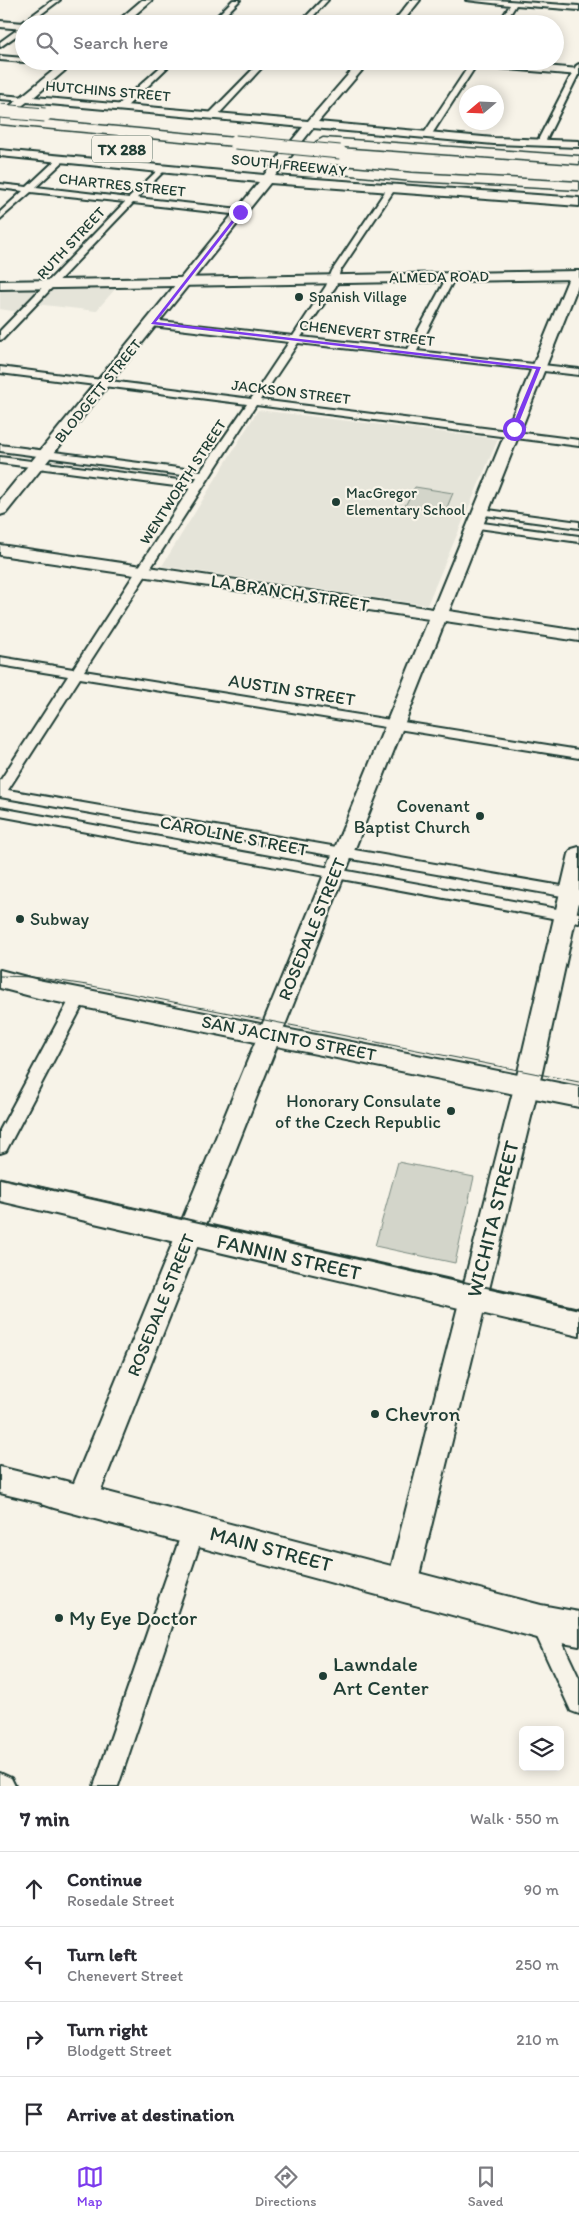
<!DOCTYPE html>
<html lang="en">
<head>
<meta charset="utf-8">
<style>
  body { margin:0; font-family:Itim,sans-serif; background:#f2f2f3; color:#2b2b33 }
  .controls { position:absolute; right:15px; bottom:15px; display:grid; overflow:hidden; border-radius:8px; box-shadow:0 2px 12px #0003 }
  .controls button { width:45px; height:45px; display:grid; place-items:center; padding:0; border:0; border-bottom:1px solid #e1e1e2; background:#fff; color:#2b2b33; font:25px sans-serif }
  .compass { position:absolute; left:459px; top:85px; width:45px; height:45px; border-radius:50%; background:#fff; box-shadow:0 2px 12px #0003; rotate:251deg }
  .stop { position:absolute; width:15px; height:15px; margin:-11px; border:4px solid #7c3aed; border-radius:50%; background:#fff }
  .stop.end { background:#7c3aed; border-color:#fff; box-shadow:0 1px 5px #0008 }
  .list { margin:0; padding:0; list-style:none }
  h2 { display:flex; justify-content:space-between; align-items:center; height:65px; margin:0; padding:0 20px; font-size:21px }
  h2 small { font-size:16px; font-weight:400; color:#7c7c81 }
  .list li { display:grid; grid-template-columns:32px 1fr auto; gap:15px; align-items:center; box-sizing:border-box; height:75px; padding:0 20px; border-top:1px solid #e1e1e2 }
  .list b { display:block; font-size:19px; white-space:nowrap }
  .list p { margin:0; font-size:16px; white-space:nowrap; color:#7c7c81 }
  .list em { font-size:16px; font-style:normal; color:#7c7c81 }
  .icon { flex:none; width:28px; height:28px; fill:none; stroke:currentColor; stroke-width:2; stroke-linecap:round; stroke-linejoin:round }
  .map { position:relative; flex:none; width:579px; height:1786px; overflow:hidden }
  .search { position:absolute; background:#fff; box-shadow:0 2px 12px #0003; left:15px; right:15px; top:15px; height:55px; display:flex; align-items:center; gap:12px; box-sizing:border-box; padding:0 18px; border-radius:28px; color:#7c7c81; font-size:19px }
  .sheet { height:365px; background:#fff }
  nav { display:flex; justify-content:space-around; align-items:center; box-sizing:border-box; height:70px; border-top:1px solid #e1e1e2; background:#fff; font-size:14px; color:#7c7c81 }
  nav a { display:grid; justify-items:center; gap:2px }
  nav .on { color:#7c3aed }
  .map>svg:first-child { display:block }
  .built { fill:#e5e4d9 }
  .green { fill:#d3d5ca; stroke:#79897f }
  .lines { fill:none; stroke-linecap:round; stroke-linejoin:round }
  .street-casing { stroke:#1f3d34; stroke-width:4 }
  .secondary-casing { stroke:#1f3d34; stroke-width:4 }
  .primary-casing { stroke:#1f3d34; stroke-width:4 }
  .highway-casing { stroke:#1f3d34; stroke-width:3 }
  .street { fill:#f7f3e8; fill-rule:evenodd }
  .secondary { fill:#f7f3e8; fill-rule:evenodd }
  .primary { fill:#f7f3e8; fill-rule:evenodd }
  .highway { fill:#f7f3e8; fill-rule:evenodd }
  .tram-far1 { stroke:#1f3d34; stroke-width:1 }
  .tram { stroke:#1f3d34; stroke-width:2 }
  .highway-bridge-casing { stroke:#1f3d34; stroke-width:15; stroke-linecap:butt }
  .highway-bridge { stroke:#f7f3e8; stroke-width:13 }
  .route { fill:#7c3aed }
  .poi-dot { fill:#1f3d34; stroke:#f7f3e8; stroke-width:2 }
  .labels { text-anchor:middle; stroke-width:4.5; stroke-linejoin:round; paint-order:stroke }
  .far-street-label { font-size:15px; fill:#1f3d34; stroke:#f7f3e8 }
  .far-poi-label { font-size:15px; fill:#1f3d34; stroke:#f7f3e8; text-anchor:start }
  .shield { fill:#f7f3e8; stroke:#60746a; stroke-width:1 }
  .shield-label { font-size:16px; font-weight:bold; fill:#1f3d34 }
  .street-label { font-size:18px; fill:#1f3d34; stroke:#f7f3e8 }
  .poi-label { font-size:18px; fill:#1f3d34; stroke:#f7f3e8; text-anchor:end }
  .near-street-label { font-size:21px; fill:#1f3d34; stroke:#f7f3e8 }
  .near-poi-label { font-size:21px; fill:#1f3d34; stroke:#f7f3e8; text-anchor:start }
</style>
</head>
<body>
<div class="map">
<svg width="579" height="1786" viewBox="0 0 579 1786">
  <rect width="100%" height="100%" fill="#f7f3e8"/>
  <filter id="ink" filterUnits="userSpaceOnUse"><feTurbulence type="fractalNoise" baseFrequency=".02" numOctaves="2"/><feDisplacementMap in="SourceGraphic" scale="10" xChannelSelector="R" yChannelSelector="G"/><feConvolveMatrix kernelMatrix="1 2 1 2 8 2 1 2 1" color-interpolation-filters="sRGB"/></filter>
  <g filter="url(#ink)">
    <!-- built -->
    <g class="built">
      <polygon points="116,288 96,311 27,303 18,312 0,309 0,289"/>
      <polygon points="258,410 498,439 427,605 162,566"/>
    </g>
    <!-- green -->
    <g class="green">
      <polygon points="415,487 453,493 445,512 405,506"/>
      <polygon points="398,1162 474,1177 455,1263 375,1246"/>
    </g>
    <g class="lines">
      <!-- street casing -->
      <g class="street-casing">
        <g id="street">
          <polygon points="53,0 60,0 28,24 24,24 23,31 0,47 0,42 18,29 19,25"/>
          <polygon points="233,0 240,0 216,24 209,24"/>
          <polygon points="322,0 328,0 306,24 299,24"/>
          <polygon points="466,0 495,0 579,6 579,10 516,5 504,24 498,24 510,5"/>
          <polygon points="0,56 24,58 24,61 27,61 24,62 0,60"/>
          <polygon points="34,61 61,61 71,64 68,66"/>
          <polygon points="167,61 174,61 124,109 118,109 118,105"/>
          <polygon points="261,61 268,61 216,117 210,117 210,113"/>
          <polygon points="472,61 479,61 430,137 424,137 423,135"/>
          <polygon points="579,64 579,73 545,142 538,144 537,142 576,66"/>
          <polygon points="0,95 25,97 29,99 25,101 0,99"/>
          <polygon points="59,157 66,159 36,187 129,198 162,166 166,168 165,170 137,198 240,209 244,212 240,215 133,203 3,339 0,340 0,331 125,202 31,192 0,219 0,212 23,191 0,188 0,184 27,187"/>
          <polygon points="388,187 395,189 340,271 336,286 301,337 408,349 447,277 451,274 455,277 417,351 579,369 579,375 298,343 260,400 579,440 579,446 256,405 84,671 579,750 579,758 80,678 8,790 579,889 579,899 0,797 0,781 68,676 0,665 0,657 73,669 190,488 0,463 0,457 194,482 197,477 0,451 0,445 201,471 247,404 0,373 0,367 251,399 289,342 152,326 147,323 152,320 293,336 326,286 332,271"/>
          <polygon points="481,509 579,522 579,528 477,514 475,512"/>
          <polygon points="475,522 579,536 579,542 471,527 469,525"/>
          <polygon points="0,808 579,913 579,923 0,816"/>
          <polygon points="79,991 85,993 87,997 6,1151 0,1153 0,1130 71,997 73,993"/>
          <polygon points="194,1519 202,1522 205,1529 118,1786 94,1786 183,1529 186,1522"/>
          <polygon points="542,1613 550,1616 579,1678 579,1714 571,1711 531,1624 534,1616"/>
          <polygon points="0,1773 11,1778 15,1786 0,1786"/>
        </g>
      </g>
      <!-- secondary casing -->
      <g class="secondary-casing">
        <g id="secondary">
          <polygon points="142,0 152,0 124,24 114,24"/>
          <polygon points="411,0 420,0 401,24 392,24"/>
          <polygon points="0,21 24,23 26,24 24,24 24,29 0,27"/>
          <polygon points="65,61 76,61 34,97 308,121 360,61 370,61 318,122 494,138 579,141 579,147 494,144 313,128 275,176 579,198 579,206 270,183 6,513 0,515 0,500 259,182 0,156 0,150 264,175 303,127 27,102 0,122 0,114"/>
          <polygon points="446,61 488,61 579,69 579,75 451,64"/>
          <polygon points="576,271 579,272 579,283 449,611 579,631 579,641 445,621 97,1500 92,1510 82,1514 72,1510 67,1500 429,619 0,555 0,545 433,609 570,275"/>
          <polygon points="579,847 579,902 542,1072 417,1584 413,1594 402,1599 391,1594 387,1584 518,1072 569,854 572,849"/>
          <polygon points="0,1467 64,1483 69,1493 64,1503 54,1506 0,1493"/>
        </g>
      </g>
      <!-- primary casing -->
      <g class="primary-casing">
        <g id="primary">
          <polygon points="579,271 579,279 0,289 0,281"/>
          <polygon points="0,970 38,980 579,1087 579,1107 38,998 0,988"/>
          <polygon points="0,1179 579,1310 579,1336 0,1201"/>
          <polygon points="54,1478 541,1605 579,1612 579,1646 541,1639 54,1508 42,1504 37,1493 42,1482"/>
        </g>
      </g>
      <!-- highway casing -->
      <g class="highway-casing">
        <g id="highway">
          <polygon points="0,116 235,138 242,142 235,146 0,124"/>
          <polygon points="323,138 579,156 579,164 318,145 316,142"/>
          <polygon points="326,165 412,173 579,182 579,190 412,181 321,172 319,169"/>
        </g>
      </g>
      <!-- street -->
      <use href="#street" class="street"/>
      <!-- secondary -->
      <use href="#secondary" class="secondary"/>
      <!-- primary -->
      <use href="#primary" class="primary"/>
      <!-- highway -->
      <use href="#highway" class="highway"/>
      <!-- tram-far1 -->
      <g class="tram-far1">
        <polyline points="0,976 33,977 87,985 579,1082"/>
        <polyline points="0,1177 187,1219"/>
      </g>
      <!-- tram -->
      <polyline class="tram" points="181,1218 579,1308"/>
      <!-- highway-bridge casing -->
      <g class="highway-bridge-casing">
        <g id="highway-bridge">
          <polyline points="0,111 45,115"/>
          <polyline points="235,142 340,152"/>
        </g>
      </g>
      <!-- highway-bridge -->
      <use href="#highway-bridge" class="highway-bridge"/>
    </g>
  </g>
  <!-- route -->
  <polygon class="route" points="239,211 242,212 156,322 541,367 516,430 511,429 536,369 151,324"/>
  <!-- markers -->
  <g class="poi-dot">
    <circle cx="299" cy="297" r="5"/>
    <circle cx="336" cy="502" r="5"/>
    <circle cx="480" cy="816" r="5"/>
    <circle cx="20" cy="919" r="5"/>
    <circle cx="451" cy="1111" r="5"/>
    <circle cx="375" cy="1414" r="5"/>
    <circle cx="59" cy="1618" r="5"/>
    <circle cx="323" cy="1676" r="5"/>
  </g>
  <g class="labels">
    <!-- far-street labels -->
    <g class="far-street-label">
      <text transform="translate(108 91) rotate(5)" y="5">HUTCHINS STREET</text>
      <text transform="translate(289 165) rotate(6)" y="5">SOUTH FREEWAY</text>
      <text transform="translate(122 185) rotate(6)" y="5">CHARTRES STREET</text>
      <text transform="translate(71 243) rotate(-47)" y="5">RUTH STREET</text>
      <text transform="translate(439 277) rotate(-1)" y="5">ALMEDA ROAD</text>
      <text transform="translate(367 333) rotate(7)" y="5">CHENEVERT STREET</text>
      <text transform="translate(98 391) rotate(-51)" y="5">BLODGETT STREET</text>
      <text transform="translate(291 392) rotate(7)" y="5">JACKSON STREET</text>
      <text transform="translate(183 482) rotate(-57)" y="5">WENTWORTH STREET</text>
    </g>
    <!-- far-poi labels -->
    <g class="far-poi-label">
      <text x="309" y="302">Spanish Village</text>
      <text x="346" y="498">MacGregor<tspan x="346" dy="17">Elementary School</tspan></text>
    </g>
    <!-- shield labels -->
    <rect class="shield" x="92" y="135.5" width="60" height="27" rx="4"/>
    <g class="shield-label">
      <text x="122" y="155">TX 288</text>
    </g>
    <!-- street labels -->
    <g class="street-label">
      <text transform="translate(290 593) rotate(9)" y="6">LA BRANCH STREET</text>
      <text transform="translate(292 690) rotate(9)" y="6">AUSTIN STREET</text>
      <text transform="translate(234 836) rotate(11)" y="6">CAROLINE STREET</text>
      <text transform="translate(312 929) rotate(-68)" y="6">ROSEDALE STREET</text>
      <text transform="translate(289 1038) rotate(11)" y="6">SAN JACINTO STREET</text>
      <text transform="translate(161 1305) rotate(-68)" y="6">ROSEDALE STREET</text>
    </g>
    <!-- poi labels -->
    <g class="poi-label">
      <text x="470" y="812">Covenant<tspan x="470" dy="21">Baptist Church</tspan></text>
      <text x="30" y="925" text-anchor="start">Subway</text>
      <text x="441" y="1107">Honorary Consulate<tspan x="441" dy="21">of the Czech Republic</tspan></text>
    </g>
    <!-- near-street labels -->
    <g class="near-street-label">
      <text transform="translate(493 1219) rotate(-76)" y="7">WICHITA STREET</text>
      <text transform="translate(289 1257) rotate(13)" y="7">FANNIN STREET</text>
      <text transform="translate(271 1549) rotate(15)" y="7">MAIN STREET</text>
    </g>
    <!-- near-poi labels -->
    <g class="near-poi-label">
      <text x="385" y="1421">Chevron</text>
      <text x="69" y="1625">My Eye Doctor</text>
      <text x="333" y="1671">Lawndale<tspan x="333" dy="24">Art Center</tspan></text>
    </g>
  </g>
</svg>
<div class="controls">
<button><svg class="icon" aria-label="layers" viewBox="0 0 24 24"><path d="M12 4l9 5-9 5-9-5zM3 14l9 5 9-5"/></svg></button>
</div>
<svg class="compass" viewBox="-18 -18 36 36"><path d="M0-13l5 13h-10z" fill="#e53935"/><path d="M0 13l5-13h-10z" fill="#7c7c81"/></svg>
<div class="stop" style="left:514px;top:429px"></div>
<div class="stop end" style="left:240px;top:212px"></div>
<div class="search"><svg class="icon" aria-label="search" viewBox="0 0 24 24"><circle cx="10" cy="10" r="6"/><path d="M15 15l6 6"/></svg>Search here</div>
</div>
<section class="sheet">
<h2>7 min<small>Walk · 550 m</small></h2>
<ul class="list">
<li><svg class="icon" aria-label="ahead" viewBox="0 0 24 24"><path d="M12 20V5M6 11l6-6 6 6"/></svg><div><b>Continue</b><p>Rosedale Street</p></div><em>90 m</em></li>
<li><svg class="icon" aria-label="left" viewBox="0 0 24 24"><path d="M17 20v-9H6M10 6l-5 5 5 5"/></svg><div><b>Turn left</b><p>Chenevert Street</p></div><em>250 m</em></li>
<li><svg class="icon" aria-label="right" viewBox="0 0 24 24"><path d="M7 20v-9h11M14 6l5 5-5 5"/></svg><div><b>Turn right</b><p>Blodgett Street</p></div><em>210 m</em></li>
<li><svg class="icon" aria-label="arrive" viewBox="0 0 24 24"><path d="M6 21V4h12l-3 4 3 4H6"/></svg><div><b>Arrive at destination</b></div></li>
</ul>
</section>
<nav>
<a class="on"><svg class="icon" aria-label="map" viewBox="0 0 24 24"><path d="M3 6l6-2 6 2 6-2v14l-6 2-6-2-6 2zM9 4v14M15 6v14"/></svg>Map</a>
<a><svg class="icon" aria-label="directions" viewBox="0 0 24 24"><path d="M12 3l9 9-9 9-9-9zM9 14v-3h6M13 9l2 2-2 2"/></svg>Directions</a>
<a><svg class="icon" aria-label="saved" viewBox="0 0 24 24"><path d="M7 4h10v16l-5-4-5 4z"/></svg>Saved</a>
</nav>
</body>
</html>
